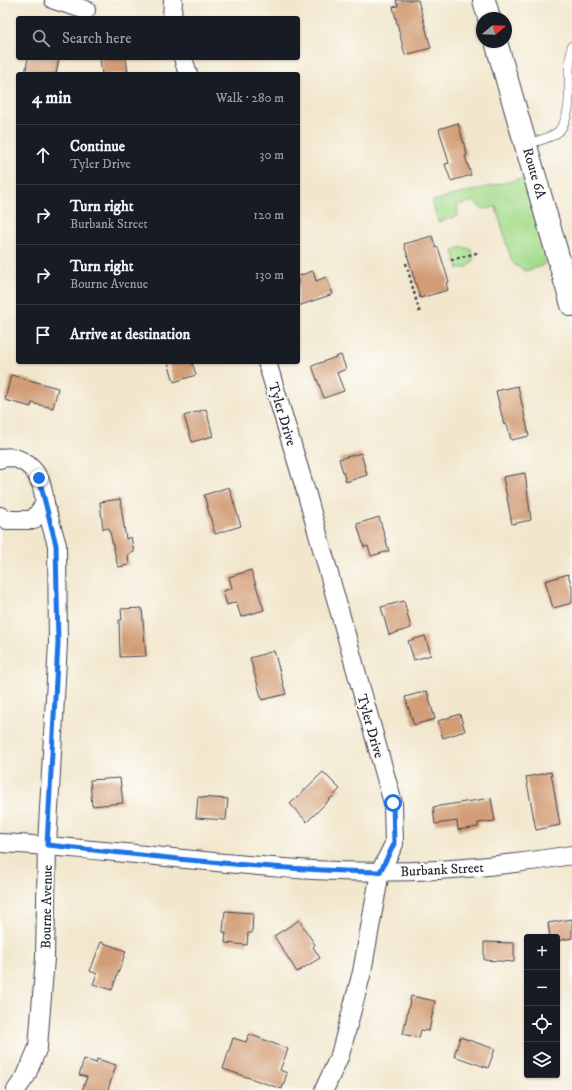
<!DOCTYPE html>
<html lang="en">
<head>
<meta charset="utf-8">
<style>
  body { margin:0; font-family:"IM FELL DW Pica",serif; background:#242831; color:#f1f3f6 }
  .controls { position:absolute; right:12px; bottom:12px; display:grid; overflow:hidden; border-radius:4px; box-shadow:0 1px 3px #0004 }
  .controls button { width:36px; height:36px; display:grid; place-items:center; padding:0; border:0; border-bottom:1px solid #363941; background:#171b24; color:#f1f3f6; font:20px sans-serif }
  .compass { position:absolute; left:476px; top:12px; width:36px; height:36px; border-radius:50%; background:#171b24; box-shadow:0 1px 3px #0004; rotate:71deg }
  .stop { position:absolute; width:12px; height:12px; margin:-9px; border:3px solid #1a73e8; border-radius:50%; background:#fff }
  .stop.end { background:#1a73e8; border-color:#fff; box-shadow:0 1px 4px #0008 }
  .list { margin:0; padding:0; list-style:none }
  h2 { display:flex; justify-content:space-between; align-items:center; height:52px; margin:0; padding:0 16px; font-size:17px }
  h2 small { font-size:13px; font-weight:400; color:#9ea1a6 }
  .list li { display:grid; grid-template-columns:26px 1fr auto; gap:12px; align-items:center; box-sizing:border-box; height:60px; padding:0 16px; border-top:1px solid #363941 }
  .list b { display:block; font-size:15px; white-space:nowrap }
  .list p { margin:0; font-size:13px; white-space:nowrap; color:#9ea1a6 }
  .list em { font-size:13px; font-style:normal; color:#9ea1a6 }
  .icon { flex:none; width:22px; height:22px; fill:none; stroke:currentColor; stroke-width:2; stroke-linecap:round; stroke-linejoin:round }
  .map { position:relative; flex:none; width:572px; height:1090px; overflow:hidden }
  .search { position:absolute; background:#171b24; box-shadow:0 1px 3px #0004; left:16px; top:16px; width:284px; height:44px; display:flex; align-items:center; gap:10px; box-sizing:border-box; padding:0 14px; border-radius:4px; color:#9ea1a6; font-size:15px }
  .panel { position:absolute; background:#171b24; box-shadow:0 1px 3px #0004; left:16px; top:72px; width:284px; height:292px; border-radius:4px }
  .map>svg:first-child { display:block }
  .green { fill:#a6dd8d; stroke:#648064 }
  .building { fill:#d19c76 }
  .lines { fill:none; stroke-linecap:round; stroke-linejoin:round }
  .lane-casing { stroke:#414051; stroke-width:10 }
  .street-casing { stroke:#414051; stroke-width:20 }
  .secondary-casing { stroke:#414051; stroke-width:24 }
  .path { stroke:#414051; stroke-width:2.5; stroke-dasharray:3 3; stroke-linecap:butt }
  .lane { stroke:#fff; stroke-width:9 }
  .street { stroke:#fff; stroke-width:18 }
  .secondary { stroke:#fff; stroke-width:22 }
  .route { stroke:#1a73e8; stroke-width:5 }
  .labels { text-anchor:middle; stroke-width:4; stroke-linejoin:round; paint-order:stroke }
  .street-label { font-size:14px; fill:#22223b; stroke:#fdfcf7 }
</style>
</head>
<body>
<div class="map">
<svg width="572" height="1090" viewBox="0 0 572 1090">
  <rect width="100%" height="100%" fill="#fdfcf7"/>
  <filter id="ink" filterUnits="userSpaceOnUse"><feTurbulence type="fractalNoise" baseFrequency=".025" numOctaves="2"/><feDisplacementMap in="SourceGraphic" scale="8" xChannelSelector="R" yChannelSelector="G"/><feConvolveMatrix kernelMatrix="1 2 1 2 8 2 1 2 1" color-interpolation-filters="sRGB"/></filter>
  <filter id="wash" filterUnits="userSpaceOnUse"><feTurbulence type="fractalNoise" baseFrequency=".012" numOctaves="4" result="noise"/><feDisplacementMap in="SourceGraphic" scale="16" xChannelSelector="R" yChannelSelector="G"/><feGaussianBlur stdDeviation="0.9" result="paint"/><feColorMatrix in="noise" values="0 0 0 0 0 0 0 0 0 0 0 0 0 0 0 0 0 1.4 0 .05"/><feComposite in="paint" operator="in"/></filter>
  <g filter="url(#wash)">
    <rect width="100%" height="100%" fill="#f2e7cd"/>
    <!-- green -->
    <g class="green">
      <path d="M519,179L525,181L527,185L547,257L542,266L526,271L515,265L511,259L496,207C486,209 479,211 475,201L457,205L458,213L457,216L438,222L432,201Z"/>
      <polygon points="463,247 470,249 473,254 473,261 468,267 458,269 453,250"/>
    </g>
    <g id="blocks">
      <!-- building -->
      <g class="building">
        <polygon points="396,0 418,0 431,48 405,55 393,7 398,6"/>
        <polygon points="28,58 59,58 56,74 25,74"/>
        <polygon points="108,58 126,58 128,74 102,74 100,59"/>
        <polygon points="458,123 467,155 465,156 471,175 451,181 445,164 449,163 439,129"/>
        <polygon points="432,236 436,248 438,247 449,282 446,283 448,290 420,298 404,244"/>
        <polygon points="313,271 316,281 326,277 333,294 298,306 298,276"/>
        <polygon points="341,355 346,369 337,373 344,391 324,398 312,366"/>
        <polygon points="168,362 192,362 196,375 174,382"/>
        <polygon points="11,375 58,388 53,408 32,403 31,407 5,400"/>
        <polygon points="518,386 529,436 511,440 507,424 504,425 496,391"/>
        <polygon points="206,409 213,436 192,442 184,416"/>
        <polygon points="361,453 367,475 346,482 339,459"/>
        <polygon points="525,473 531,520 512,524 503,477"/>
        <polygon points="229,487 241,526 215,534 204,495"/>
        <polygon points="120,499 126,539 131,537 134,552 128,554 129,565 118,567 109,528 103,529 100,502"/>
        <polygon points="379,517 389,551 371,556 368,546 364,547 357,524"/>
        <polygon points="251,570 264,610 241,617 236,602 227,605 223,591 232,588 229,577"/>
        <polygon points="568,574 572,587 572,603 553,608 545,581"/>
        <polygon points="404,601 411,628 389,635 381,607"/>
        <polygon points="142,608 146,656 120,657 119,620 122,620 121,609"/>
        <polygon points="425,636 431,655 414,660 408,641"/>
        <polygon points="274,651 286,694 262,700 250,658"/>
        <polygon points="427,691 435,719 414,725 405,697"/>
        <polygon points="460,714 465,731 443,738 438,721"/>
        <polygon points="323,772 340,789 307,822 290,804"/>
        <polygon points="551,772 560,825 536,830 526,777"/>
        <polygon points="120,778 123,803 92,806 90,780"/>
        <polygon points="198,797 228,799 226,820 196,818"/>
        <polygon points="491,798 495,821 478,823 478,827 458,830 457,821 435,824 433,807"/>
        <polygon points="225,911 253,913 252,933 248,933 247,945 225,943 226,933 223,932"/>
        <polygon points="572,919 572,938 557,941 557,937 550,937 548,923"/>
        <polygon points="299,920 315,945 313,947 320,958 297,972 274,936"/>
        <polygon points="101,942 126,951 112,990 93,984 97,974 90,971"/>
        <polygon points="484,942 514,943 514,962 484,960"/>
        <polygon points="411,996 435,1001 429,1031 421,1030 419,1038 403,1034"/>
        <polygon points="249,1034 288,1049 280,1070 287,1073 282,1089 223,1069 233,1038 246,1042"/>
        <polygon points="460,1037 495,1049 488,1068 454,1056"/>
        <polygon points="84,1059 96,1063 97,1059 116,1065 108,1090 82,1090 87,1077 79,1075"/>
      </g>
    </g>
  </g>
  <g filter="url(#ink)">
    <use href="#blocks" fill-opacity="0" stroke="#414051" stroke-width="1"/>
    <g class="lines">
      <!-- lane casing -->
      <g class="lane-casing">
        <path id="lane" d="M526,144C537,141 549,139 558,132C572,117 569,93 569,73C569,64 571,55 572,46"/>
      </g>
      <!-- street casing -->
      <g class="street-casing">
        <g id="street">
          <polyline points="54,0 86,10"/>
          <polyline points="172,18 173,0"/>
          <polyline points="183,58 188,74"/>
          <polyline points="267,362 307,495 393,803 394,844 380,872 362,972 340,1055 324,1090"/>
          <path d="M0,459C15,453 33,465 39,479C43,486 44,496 45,504L33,520H7L0,516"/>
          <path d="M0,843C105,848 208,864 313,870C399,875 487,869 572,855"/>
          <polyline points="16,1090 26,1076 38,1047 45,958 47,845 58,643 57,545 45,504"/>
        </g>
      </g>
      <!-- secondary casing -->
      <g class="secondary-casing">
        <g id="secondary">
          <polyline points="484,0 489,18"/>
          <polyline points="496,42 572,305"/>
        </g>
      </g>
      <!-- path -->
      <g class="path">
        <polyline points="451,260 480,252"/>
        <polyline points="406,263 420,314"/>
      </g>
      <!-- lane -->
      <use href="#lane" class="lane"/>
      <!-- street -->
      <use href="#street" class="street"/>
      <!-- secondary -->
      <use href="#secondary" class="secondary"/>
    </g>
  </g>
  <g class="lines" filter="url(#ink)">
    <!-- route -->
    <path class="route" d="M39,478L56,545L58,643L47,845C158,857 268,870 380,872L394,844L393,803"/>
  </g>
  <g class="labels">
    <!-- street labels -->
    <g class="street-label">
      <text transform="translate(535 173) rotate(74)" y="5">Route 6A</text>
      <text transform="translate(283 414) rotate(73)" y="5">Tyler Drive</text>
      <text transform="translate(371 726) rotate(74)" y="5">Tyler Drive</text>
      <text transform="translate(442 869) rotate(-3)" y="5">Burbank Street</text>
      <text transform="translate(46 907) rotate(-89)" y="5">Bourne Avenue</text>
    </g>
  </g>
</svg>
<div class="controls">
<button>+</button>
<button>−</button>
<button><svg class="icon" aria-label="locate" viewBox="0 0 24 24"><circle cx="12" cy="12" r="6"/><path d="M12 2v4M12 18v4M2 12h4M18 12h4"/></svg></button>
<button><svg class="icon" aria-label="layers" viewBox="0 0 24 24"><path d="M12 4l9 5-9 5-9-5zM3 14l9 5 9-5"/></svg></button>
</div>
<svg class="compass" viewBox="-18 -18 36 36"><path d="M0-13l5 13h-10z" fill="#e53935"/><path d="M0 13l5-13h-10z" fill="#9ea1a6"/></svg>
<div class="stop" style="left:393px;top:803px"></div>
<div class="stop end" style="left:39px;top:478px"></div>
<div class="search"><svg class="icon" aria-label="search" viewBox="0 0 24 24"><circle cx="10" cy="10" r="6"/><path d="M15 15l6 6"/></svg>Search here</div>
<section class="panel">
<h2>4 min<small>Walk · 280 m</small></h2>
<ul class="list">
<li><svg class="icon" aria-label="ahead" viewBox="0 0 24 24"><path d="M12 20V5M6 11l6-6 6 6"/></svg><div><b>Continue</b><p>Tyler Drive</p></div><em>30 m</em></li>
<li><svg class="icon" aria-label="right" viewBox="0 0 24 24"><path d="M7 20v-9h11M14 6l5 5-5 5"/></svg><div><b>Turn right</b><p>Burbank Street</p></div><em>120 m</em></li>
<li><svg class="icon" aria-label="right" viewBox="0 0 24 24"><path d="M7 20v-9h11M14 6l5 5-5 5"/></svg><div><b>Turn right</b><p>Bourne Avenue</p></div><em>130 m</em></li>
<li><svg class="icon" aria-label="arrive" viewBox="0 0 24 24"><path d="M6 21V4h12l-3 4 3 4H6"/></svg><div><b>Arrive at destination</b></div></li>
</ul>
</section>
</div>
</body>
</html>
